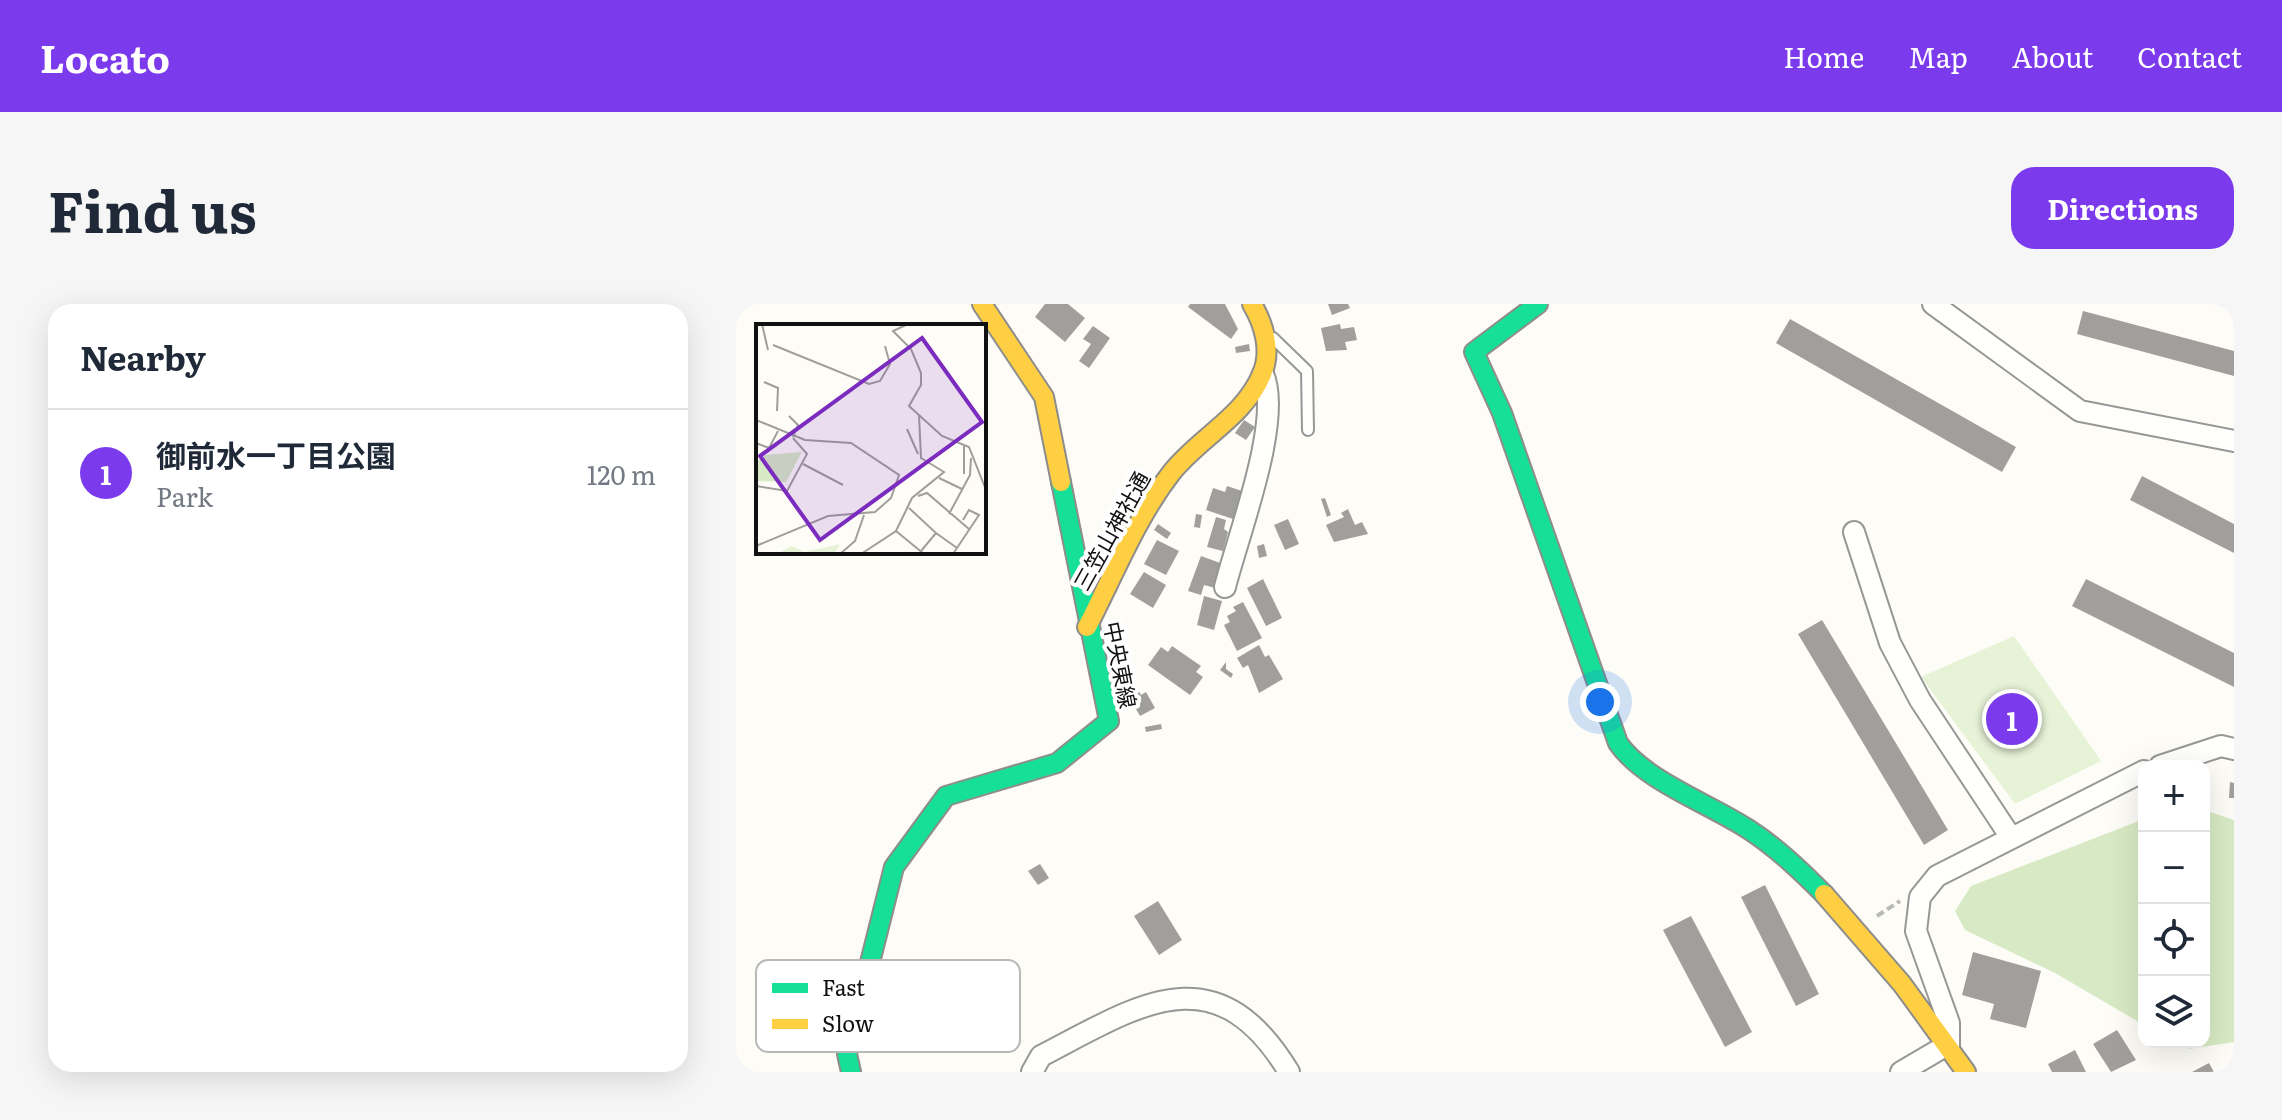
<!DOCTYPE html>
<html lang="en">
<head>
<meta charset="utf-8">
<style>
  body { margin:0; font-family:Literata,"Noto Sans JP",serif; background:#f6f6f7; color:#1f2937 }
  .controls { position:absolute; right:24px; bottom:24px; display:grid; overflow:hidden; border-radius:16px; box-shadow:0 8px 32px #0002 }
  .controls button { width:72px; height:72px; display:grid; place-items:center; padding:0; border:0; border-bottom:2px solid #e0e1e3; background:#fff; color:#1f2937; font:40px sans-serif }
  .you { position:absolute; left:864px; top:398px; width:28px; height:28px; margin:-20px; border:6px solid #fff; border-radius:50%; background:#1a73e8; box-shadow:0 0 0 12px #1a73e833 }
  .badge { display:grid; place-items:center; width:52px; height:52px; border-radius:50%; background:#7c3aed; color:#fff; font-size:26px; font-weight:700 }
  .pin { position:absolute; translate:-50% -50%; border:4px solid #fff; box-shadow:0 2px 8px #0006 }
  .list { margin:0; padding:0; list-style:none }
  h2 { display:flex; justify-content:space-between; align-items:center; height:104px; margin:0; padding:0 32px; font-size:34px }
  h2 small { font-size:26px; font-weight:400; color:#747a83 }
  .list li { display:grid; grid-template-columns:52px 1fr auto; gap:24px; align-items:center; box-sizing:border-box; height:128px; padding:0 32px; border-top:2px solid #e0e1e3 }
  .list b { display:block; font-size:30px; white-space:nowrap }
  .list p { margin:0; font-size:26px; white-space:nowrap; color:#747a83 }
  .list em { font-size:26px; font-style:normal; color:#747a83 }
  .icon { flex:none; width:44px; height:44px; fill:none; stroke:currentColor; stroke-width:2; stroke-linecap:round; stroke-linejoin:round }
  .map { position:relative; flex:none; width:1498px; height:768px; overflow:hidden; border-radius:24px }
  header { display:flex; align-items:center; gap:48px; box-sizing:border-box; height:112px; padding:0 40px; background:#7c3aed; color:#fff }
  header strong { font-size:38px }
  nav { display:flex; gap:44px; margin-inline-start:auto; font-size:28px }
  .intro { display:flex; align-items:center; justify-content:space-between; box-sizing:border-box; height:192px; padding:0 48px }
  h1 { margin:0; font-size:56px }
  .button { padding:20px 36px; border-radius:24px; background:#7c3aed; color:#fff; font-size:28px; font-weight:700 }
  main { display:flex; gap:48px; padding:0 48px }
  aside { flex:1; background:#fff; border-radius:24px; box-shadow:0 8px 32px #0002 }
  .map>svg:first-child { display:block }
  .green { fill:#e7f3d7 }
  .forest { fill:#d8eac5 }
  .building { fill:#a19f9c }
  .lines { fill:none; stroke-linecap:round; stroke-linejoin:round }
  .lane-casing { stroke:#979795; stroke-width:14 }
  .street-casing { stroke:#979795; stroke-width:24 }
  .fast-casing { stroke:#8e8d8b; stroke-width:22 }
  .slow-casing { stroke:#8e8d8b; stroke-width:22 }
  .path { stroke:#b9b9b8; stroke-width:4; stroke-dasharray:8 4; stroke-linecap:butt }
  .lane { stroke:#fffffe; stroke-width:10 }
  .street { stroke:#fffffe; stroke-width:20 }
  .fast { stroke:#16e098; stroke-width:18 }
  .slow { stroke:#ffcf43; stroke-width:18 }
  .labels { text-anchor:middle; stroke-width:8; stroke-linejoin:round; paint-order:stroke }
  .street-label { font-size:22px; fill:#111; stroke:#fff }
  .inset-road { fill:none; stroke:#9f9e9b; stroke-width:2 }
  .view { fill:#7b2cbf; fill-opacity:0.15; stroke:#7b2cbf; stroke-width:4 }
  .inset-edge { fill:none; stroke:#111; stroke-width:4 }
  .key { fill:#fff; stroke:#b8b8b8; stroke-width:2 }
  .key-label { font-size:22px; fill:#111 }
</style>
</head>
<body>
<header>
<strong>Locato</strong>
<nav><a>Home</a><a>Map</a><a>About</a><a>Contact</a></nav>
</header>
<div class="intro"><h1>Find us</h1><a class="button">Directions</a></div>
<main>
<aside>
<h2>Nearby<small></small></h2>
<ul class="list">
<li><span class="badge">1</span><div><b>御前水一丁目公園</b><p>Park</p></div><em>120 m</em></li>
</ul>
</aside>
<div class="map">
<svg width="1498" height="768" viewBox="0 0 1498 768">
  <rect width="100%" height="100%" fill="#fdfcf7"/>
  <!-- green -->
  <polygon class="green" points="1278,332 1365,457 1279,500 1185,373"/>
  <!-- forest -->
  <g class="forest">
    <polygon points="1468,506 1498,516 1498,738 1453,745 1439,738 1468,738"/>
    <polygon points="1408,515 1408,721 1319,669 1229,626 1219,607 1235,582"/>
  </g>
  <!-- building -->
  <g class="building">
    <polygon points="309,0 332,0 349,14 329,38 299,13"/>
    <polygon points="454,0 489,0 502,25 495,35 452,3"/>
    <polygon points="592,0 612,0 614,4 596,11"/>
    <polygon points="1347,7 1498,47 1498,72 1341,30"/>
    <polygon points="1054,15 1280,143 1266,168 1040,39"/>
    <polygon points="604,20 605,25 618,23 621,36 609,38 611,46 590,47 585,24"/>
    <polygon points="357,22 374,34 353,64 343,57 355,40 347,35"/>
    <polygon points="513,40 514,47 500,49 499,43"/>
    <polygon points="508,116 519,123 510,136 499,129"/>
    <polygon points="1406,172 1498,220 1498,249 1394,196"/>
    <polygon points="491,182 506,187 497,215 470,206 477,184 489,188"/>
    <polygon points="589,194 595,211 591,213 585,195"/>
    <polygon points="612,205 619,221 626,218 632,230 598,238 590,221 608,213 605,209"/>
    <polygon points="460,210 466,211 464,224 458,223"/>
    <polygon points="480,213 490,216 488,225 492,228 487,247 471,243"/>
    <polygon points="552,215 563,240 549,246 538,221"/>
    <polygon points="422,220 435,229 431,235 418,226"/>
    <polygon points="421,236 443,247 430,271 408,260"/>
    <polygon points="528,240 531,252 523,254 521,242"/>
    <polygon points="465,252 487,260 479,284 468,281 465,291 452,287"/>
    <polygon points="408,268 430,281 417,304 394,290"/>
    <polygon points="527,275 546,314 530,322 511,284"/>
    <polygon points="1350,275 1498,349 1498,383 1336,302"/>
    <polygon points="468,292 486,297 478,326 461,321"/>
    <polygon points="507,298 526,334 501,347 488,321 494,318 491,312 500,307 497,303"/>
    <polygon points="1086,316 1212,526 1188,541 1062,330"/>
    <polygon points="381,324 386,337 378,340 373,327"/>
    <polygon points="523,341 529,353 533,351 547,375 523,389 512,361 507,364 501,354"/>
    <polygon points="436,342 465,362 460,368 467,373 454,391 412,361 425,343 432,348"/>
    <polygon points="490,358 490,365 497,370 495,374 484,366"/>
    <polygon points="402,386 405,391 410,388 419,404 404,412 392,391"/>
    <polygon points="425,420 426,425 410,428 409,423"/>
    <polygon points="1494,478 1498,479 1498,494 1493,494"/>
    <polygon points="304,560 313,574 302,581 292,567"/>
    <polygon points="1029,581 1083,690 1060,702 1005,593"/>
    <polygon points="422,597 446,636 423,651 398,612"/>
    <polygon points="955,612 1016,728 989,743 927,626"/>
    <polygon points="1237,648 1305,667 1290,724 1254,715 1258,700 1226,691"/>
    <polygon points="1381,726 1400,756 1375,768 1357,740"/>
    <polygon points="1339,746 1350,768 1316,768 1312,760"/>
    <polygon points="1473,759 1478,768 1456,768"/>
  </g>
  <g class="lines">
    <!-- lane casing -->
    <g class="lane-casing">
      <polyline id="lane" points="537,34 571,67 572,126"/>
    </g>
    <!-- street casing -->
    <g class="street-casing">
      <g id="street">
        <polyline points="1197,0 1344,107 1498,137"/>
        <polyline points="1118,228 1154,339 1184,396 1274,532"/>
        <path d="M489,283C502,231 547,116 527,70"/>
        <polyline points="1424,462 1485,442 1498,445"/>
        <polyline points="1213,744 1213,719 1180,627 1184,593 1201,572 1408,467"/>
        <path d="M296,768L305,752C402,702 479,646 553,768"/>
        <polyline points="1165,768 1211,741"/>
      </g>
    </g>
    <!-- fast casing -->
    <g class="fast-casing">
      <g id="fast">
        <path d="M802,0L738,48L766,109L882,439C907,476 974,500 1012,525C1040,543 1064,566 1088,590"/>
        <polyline points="115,768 111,750 158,563 210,492 321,459 373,417 325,178"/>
      </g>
    </g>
    <!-- slow casing -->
    <g class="slow-casing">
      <g id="slow">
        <polyline points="246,0 308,93 325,178"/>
        <path d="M351,323C378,271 400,214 436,168C463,134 509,112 526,70C536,47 528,20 516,0"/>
        <polyline points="1088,590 1166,680 1230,768"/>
      </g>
    </g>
    <!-- path -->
    <polyline class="path" points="1141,612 1164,597"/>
    <!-- lane -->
    <use href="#lane" class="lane"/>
    <!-- street -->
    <use href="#street" class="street"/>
    <!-- fast -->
    <use href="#fast" class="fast"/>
    <!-- slow -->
    <use href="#slow" class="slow"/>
  </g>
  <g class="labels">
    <!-- street labels -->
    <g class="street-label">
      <text transform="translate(376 227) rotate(-61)" y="8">三笠山神社通</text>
      <text transform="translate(384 361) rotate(79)" y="8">中央東線</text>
    </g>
  </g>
  <!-- overview -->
  <g transform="translate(20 20)">
    <rect width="230" height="230" fill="#fdfcf7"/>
    <path d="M84,220L78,230H21L35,222L49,228Z" fill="#e7f3d7"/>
    <path d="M46,128L30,158L0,157V138L10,131Z" fill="#d8eac5"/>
    <path class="inset-road" d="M6,0L12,26M152,0L137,7L155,25L165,49V61L153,82L186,112L213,123L230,166M17,21L113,60L124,57L134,40L129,22M8,58L22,64L21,87M33,92L42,101L37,113M0,96L49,116L95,119L143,151L135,174L119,188L72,192L0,222M151,105L162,130M0,119L13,124L22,107M47,140L87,161M208,150V122M183,154L206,165M0,162L31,167L51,130L37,114M162,172L171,169L213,205M153,184L180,209L165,227M193,190L214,151L215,134M140,207L168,230M180,209L201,224M84,230L99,217L108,191M105,230L140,207L156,174L188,148L165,134L163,91M197,230L223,191L213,186L207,196"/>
    <path class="view" d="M166,14L226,98L64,216L4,132Z"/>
    <rect width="230" height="230" class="inset-edge"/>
  </g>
  <!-- legend -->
  <rect x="20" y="656" width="264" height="92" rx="12" class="key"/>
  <rect x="36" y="679" width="36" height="10" fill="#16e098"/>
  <rect x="36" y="715" width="36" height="10" fill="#ffcf43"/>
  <g class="key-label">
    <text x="86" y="692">Fast</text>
    <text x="86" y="728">Slow</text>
  </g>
</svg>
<div class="controls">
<button>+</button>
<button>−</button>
<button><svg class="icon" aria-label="locate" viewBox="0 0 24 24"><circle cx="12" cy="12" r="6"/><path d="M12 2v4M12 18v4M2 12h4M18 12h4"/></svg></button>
<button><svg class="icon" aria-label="layers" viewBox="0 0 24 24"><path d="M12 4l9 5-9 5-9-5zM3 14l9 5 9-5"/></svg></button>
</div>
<div class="you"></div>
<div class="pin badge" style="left:1276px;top:415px">1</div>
</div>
</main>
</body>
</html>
